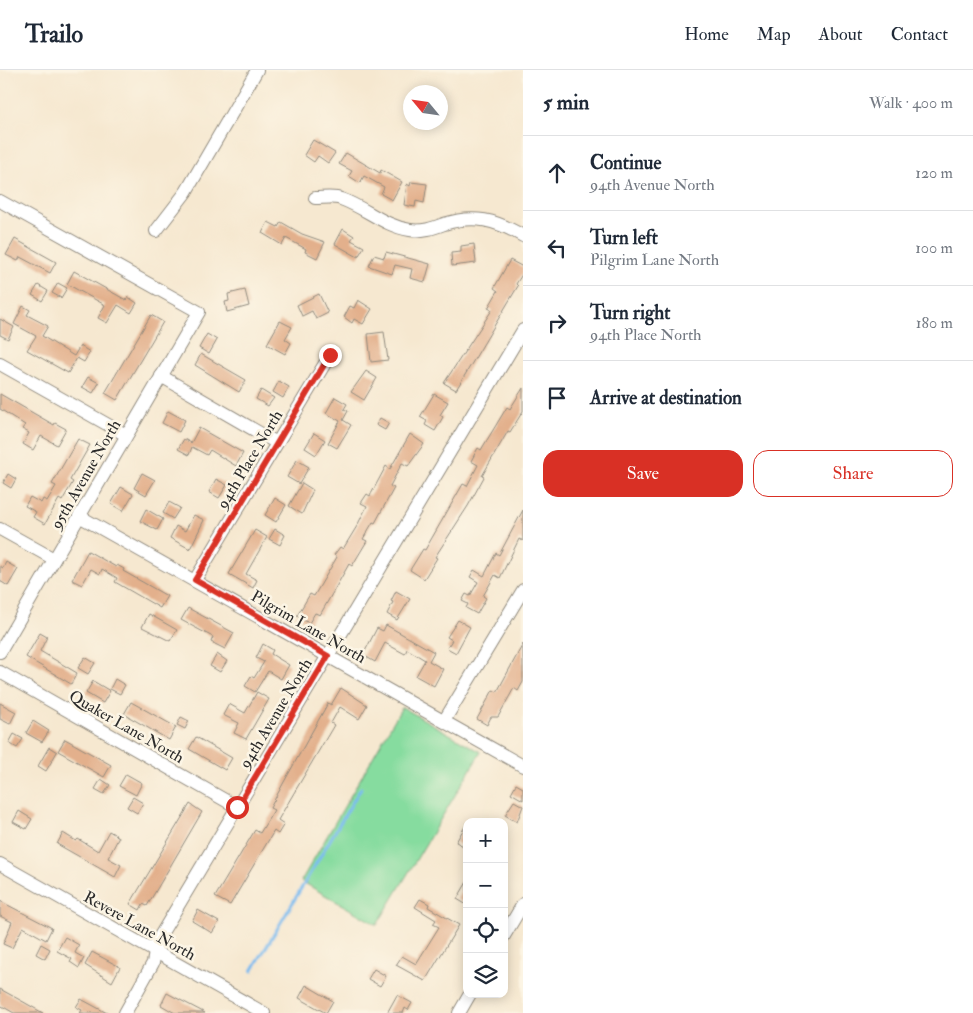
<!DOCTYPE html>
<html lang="en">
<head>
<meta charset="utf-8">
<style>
  body { margin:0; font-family:"IM FELL Double Pica",serif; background:#f6f6f7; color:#1f2937 }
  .controls { position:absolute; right:15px; bottom:15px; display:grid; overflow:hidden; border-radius:10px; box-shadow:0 2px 12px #0003 }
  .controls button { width:45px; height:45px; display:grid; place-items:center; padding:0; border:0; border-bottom:1px solid #e0e1e3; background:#fff; color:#1f2937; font:25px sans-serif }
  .compass { position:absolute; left:403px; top:15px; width:45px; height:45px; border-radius:50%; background:#fff; box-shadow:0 2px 12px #0003; rotate:299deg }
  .stop { position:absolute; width:15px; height:15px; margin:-11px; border:4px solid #d93025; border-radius:50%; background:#fff }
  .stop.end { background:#d93025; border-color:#fff; box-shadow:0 1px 5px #0008 }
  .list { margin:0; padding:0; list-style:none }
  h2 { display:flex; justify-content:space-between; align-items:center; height:65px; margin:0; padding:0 20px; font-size:21px }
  h2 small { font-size:16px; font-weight:400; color:#747a83 }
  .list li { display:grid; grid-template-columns:32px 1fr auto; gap:15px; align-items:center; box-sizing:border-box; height:75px; padding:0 20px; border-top:1px solid #e0e1e3 }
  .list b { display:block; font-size:19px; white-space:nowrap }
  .list p { margin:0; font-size:16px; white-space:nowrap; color:#747a83 }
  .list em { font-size:16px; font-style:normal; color:#747a83 }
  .actions { display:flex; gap:10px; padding:15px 20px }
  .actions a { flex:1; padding:11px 0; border:1px solid #d93025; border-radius:15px; text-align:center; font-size:18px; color:#d93025 }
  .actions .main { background:#d93025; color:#fff }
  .icon { flex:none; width:28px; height:28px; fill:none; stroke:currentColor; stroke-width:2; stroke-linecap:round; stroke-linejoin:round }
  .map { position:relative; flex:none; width:523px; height:943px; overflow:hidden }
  header { display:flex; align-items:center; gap:30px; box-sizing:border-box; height:70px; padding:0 25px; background:#fff; border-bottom:1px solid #e0e1e3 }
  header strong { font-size:24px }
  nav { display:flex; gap:28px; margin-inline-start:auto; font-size:18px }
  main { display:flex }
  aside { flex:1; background:#fff }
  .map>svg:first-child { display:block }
  .green { fill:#86dc9f; stroke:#588465 }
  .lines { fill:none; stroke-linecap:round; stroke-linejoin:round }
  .stream { stroke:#7abbef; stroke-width:3 }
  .building { fill:#e3b08c }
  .minor-casing { stroke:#908a7e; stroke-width:14 }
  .minor { stroke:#fff; stroke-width:12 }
  .route { stroke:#d93025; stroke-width:6 }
  .labels { text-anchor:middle; stroke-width:5; stroke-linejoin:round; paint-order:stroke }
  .street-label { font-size:16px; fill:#2b2b2b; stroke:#fcf5e5 }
</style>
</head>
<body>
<header>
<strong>Trailo</strong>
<nav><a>Home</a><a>Map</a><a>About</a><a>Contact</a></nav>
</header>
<main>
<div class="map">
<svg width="523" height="943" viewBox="0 0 523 943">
  <rect width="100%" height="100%" fill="#fcf5e5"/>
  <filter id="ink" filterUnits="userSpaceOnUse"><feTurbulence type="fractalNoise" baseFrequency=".02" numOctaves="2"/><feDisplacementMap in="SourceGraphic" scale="10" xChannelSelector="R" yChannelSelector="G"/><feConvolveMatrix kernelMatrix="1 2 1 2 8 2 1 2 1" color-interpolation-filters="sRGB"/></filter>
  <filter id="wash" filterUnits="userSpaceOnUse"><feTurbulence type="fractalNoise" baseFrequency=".0096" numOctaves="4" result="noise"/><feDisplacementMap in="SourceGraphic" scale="20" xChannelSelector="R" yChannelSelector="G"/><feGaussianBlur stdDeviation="1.12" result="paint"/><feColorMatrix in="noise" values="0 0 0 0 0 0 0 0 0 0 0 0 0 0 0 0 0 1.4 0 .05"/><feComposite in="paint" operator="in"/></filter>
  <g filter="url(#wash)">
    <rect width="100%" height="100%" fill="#f6e8d0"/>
    <!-- green -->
    <polygon class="green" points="402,637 481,682 377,855 301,811"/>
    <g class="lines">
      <!-- stream -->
      <polyline class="stream" points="252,901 361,718"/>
    </g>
    <g id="blocks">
      <!-- building -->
      <g class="building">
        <polygon points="313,70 335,83 328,93 318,86 314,92 304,85"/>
        <polygon points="346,83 380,103 381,100 402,112 392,130 381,124 384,117 364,106 360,113 349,106 352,101 339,94"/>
        <polygon points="411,112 427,114 424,133 416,131 415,137 404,135 407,114 410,116"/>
        <polygon points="268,152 278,157 281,152 302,164 325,172 317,188 305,182 306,179 286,168 282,175 262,163"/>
        <polygon points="343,159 354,166 351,170 364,177 358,187 335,174"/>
        <polygon points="15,169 56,192 50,203 20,187 18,191 6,185"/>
        <polygon points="474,174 476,193 452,196 451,183 461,182 461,176"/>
        <polygon points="386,182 430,194 425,212 410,208 412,199 395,195 392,204 369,196 374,185 384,188"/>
        <polygon points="510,190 523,197 523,203 516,214 518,216 456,320 444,313 492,240 488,238 498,221 494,218"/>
        <polygon points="74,201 126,230 128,227 137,233 131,243 118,235 107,253 98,248 105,235 67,214"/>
        <polygon points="58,213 67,218 61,228 52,223"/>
        <polygon points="38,215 48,221 42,231 32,225"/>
        <polygon points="245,220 249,236 227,242 225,232 229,231 228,224"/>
        <polygon points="319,224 328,243 316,249 312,241 302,246 297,235"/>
        <polygon points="358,230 372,239 363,254 354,249 352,253 344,247 350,236 354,238"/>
        <polygon points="23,236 30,240 27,245 48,256 42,266 74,286 80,276 90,282 84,292 77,288 68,303 27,280 36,266 14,254"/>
        <polygon points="151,245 163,252 117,330 105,323"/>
        <polygon points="0,249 14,257 8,269 0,265"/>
        <polygon points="280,251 292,257 285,269 291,273 285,284 267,274"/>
        <polygon points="384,262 388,290 371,292 368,264"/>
        <polygon points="207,264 217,270 209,284 199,278"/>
        <polygon points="201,284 246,310 239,322 195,295"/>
        <polygon points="366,301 377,308 364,330 351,322"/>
        <polygon points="88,307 99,313 93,323 82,317"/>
        <polygon points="279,311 289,317 283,328 273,322"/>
        <polygon points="523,318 523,341 510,362 508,361 482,406 484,407 468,436 435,487 437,488 424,509 410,500 423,479 425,480 463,414 467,416 478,395 471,391 478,378 481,380 507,337 510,339"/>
        <polygon points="261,320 274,328 268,336 256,329"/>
        <polygon points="0,324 54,355 55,353 66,359 57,375 41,366 33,380 23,374 29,363 22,359 25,355 0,339"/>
        <polygon points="434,324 448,332 440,345 443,347 435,361 425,355 427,351 420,347"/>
        <polygon points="335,327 347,334 344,339 348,341 343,350 351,355 337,378 328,373 340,351 326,343"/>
        <polygon points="168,341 185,350 179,362 162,353"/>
        <polygon points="380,348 389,353 385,360 376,355"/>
        <polygon points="199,358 243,383 236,396 210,380 207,385 192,377 189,385 178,379 184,369 191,373"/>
        <polygon points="314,363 325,370 316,385 305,378"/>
        <polygon points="410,364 424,374 408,396 402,393 390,416 394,418 375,453 373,452 363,469 367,471 352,496 349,494 320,545 315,543 309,553 297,546 310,524 314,526 337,487 334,485 340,477 343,479 357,456 367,436 361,433 367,424 370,426 386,396 390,399"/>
        <polygon points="78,369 90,375 70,410 73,412 62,431 59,429 45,454 33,447 36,442 25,436 30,427 41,433 43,429 47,431 56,416 52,414"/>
        <polygon points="297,390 309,397 299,414 287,407"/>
        <polygon points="142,403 155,410 146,425 134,418"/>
        <polygon points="8,404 16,409 11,418 3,413"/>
        <polygon points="216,409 227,415 219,428 209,422"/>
        <polygon points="302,413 313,420 302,444 289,436"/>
        <polygon points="121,417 133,424 123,441 111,434"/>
        <polygon points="275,428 286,435 276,452 265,445"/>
        <polygon points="169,432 180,438 173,449 163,443"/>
        <polygon points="146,439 163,449 157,460 140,451"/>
        <polygon points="523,440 523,471 519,469 500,508 495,505 483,526 486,528 477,544 466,538 468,534 462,531 466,524 470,526 478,512 470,507 474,500 484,506 496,483 499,485"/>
        <polygon points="194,445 204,450 190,479 170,468 176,456 185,461"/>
        <polygon points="275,459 285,465 280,475 269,469"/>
        <polygon points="255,460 267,467 246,504 257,510 253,518 229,504"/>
        <polygon points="88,481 116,497 117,495 124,499 123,501 167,526 160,538 115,512 117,508 102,499 100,504 91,499 82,515 72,510"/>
        <polygon points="6,492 18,499 8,516 0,511 0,496 3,498"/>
        <polygon points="396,521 410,529 397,550 387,544 393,532 391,531"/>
        <polygon points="188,538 234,563 225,579 211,572 213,567 209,565 181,550"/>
        <polygon points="149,544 177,560 170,571 142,557"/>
        <polygon points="458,550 470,557 456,583 447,578 452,570 447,567"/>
        <polygon points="386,555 434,582 429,591 443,599 434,616 416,606 425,590 407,579 405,584 385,573 375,592 363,585 377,558 383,561"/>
        <polygon points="40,563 47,567 40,581 77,603 71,614 26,587"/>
        <polygon points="263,574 273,580 271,584 289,595 281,609 268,601 255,622 245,616 251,606 254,608 264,592 256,588"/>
        <polygon points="523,574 523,612 518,621 514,618 498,647 491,647 487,655 477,649 493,620 497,622"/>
        <polygon points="217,584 227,591 220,602 210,596"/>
        <polygon points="85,587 95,593 88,604 78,598"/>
        <polygon points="115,609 125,615 120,624 110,619"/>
        <polygon points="93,611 110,621 103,633 86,623"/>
        <polygon points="341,618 367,635 359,649 340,637 331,653 334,655 278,750 284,754 278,764 274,761 230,835 215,827 255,760 260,763 274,740 270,738 284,712 328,633 331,635"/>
        <polygon points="257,622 269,629 246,669 234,663 239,653 223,645 229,634 245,643"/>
        <polygon points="131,632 176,657 169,670 124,644"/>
        <polygon points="0,633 16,642 10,654 0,649"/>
        <polygon points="181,647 189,651 185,659 177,655"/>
        <polygon points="33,651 49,661 42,672 26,663"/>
        <polygon points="14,664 23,669 17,678 9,673"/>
        <polygon points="196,667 232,688 225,700 189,679"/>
        <polygon points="65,669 111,695 104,707 58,681"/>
        <polygon points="49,677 57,682 46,701 38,696"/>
        <polygon points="126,704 142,713 136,725 119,716"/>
        <polygon points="101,709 110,715 104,724 95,719"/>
        <polygon points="516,714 523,718 523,730 511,723"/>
        <polygon points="133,727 143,733 137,743 127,737"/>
        <polygon points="514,731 523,736 517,752 505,745"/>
        <polygon points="190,734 202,742 147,836 143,834 140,840 130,834"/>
        <polygon points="19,741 32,749 26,759 13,752"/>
        <polygon points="467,753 467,778 456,772"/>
        <polygon points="109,761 119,767 108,788 121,795 115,807 57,774 63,763 76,771 78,769 98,781"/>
        <polygon points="467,812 467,835 457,829"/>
        <polygon points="420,829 429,834 428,837 459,855 425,911 396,895 402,886 416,894 439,857 433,854 436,850 415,837"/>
        <polygon points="0,831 52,858 46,870 23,857 12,878 3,874 12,852 0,846"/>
        <polygon points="198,840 219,852 212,863 192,851"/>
        <polygon points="65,867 79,875 75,883 84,888 79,898 70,892 72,889 57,881"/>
        <polygon points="41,874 50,879 45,889 36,884"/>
        <polygon points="92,882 120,897 112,912 85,895"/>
        <polygon points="374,899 386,906 380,916 368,909"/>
        <polygon points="306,915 333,931 326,943 299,928"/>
        <polygon points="0,919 20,930 43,943 14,943 0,935"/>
        <polygon points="167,923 205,943 175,943 161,935"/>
        <polygon points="397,925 412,933 408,940 405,938 403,943 387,943"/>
        <polygon points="81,929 107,943 80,943 82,940 76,937"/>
      </g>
    </g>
  </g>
  <g filter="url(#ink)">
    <use href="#blocks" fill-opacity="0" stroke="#908a7e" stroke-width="1"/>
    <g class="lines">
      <!-- minor casing -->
      <g class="minor-casing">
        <g id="minor">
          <path d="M315,128C323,128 334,126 341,129C366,138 384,156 410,160C422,162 433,158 444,154C474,144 496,150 523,166"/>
          <polyline points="0,131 199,242 0,582"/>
          <polyline points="156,161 186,122 257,0"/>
          <polyline points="0,294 126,365"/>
          <polyline points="161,306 277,373"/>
          <polyline points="79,446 523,696"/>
          <polyline points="0,459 54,489"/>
          <polyline points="195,510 330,285"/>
          <polyline points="0,602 237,737"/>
          <polyline points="444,651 523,520"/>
          <polyline points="0,794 264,943"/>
          <polyline points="504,866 523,834"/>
          <polyline points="125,943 153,893 157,871 523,260"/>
          <polyline points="459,943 470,924"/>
        </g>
      </g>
      <!-- minor -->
      <use href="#minor" class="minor"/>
    </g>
  </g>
  <g class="lines" filter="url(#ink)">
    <!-- route -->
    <polyline class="route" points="237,737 328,586 195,510 330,285"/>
  </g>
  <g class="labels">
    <!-- street labels -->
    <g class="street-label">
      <text transform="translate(249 389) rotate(-59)" y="6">94th Place North</text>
      <text transform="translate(85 404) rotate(-60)" y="6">95th Avenue North</text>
      <text transform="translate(309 556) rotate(30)" y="6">Pilgrim Lane North</text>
      <text transform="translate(275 643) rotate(-59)" y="6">94th Avenue North</text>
      <text transform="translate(127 656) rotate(30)" y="6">Quaker Lane North</text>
      <text transform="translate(140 855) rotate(29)" y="6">Revere Lane North</text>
    </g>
  </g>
</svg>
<div class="controls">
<button>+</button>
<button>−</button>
<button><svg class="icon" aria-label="locate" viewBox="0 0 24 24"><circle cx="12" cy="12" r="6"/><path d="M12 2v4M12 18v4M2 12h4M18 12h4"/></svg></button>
<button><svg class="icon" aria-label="layers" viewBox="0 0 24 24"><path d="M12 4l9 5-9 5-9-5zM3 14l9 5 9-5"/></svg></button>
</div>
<svg class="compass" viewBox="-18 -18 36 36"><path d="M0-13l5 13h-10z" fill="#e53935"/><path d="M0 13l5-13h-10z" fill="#747a83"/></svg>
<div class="stop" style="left:237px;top:737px"></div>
<div class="stop end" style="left:330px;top:285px"></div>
</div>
<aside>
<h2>5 min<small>Walk · 400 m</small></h2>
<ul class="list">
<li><svg class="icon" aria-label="ahead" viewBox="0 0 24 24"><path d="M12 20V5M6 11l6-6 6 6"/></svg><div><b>Continue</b><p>94th Avenue North</p></div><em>120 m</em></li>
<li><svg class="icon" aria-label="left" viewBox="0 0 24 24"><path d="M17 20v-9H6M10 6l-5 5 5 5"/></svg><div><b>Turn left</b><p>Pilgrim Lane North</p></div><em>100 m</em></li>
<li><svg class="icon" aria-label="right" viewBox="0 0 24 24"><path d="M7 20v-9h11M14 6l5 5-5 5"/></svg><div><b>Turn right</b><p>94th Place North</p></div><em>180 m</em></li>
<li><svg class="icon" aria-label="arrive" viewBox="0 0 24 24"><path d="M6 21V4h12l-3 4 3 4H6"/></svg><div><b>Arrive at destination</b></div></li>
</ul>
<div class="actions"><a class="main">Save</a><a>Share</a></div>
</aside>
</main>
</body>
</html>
